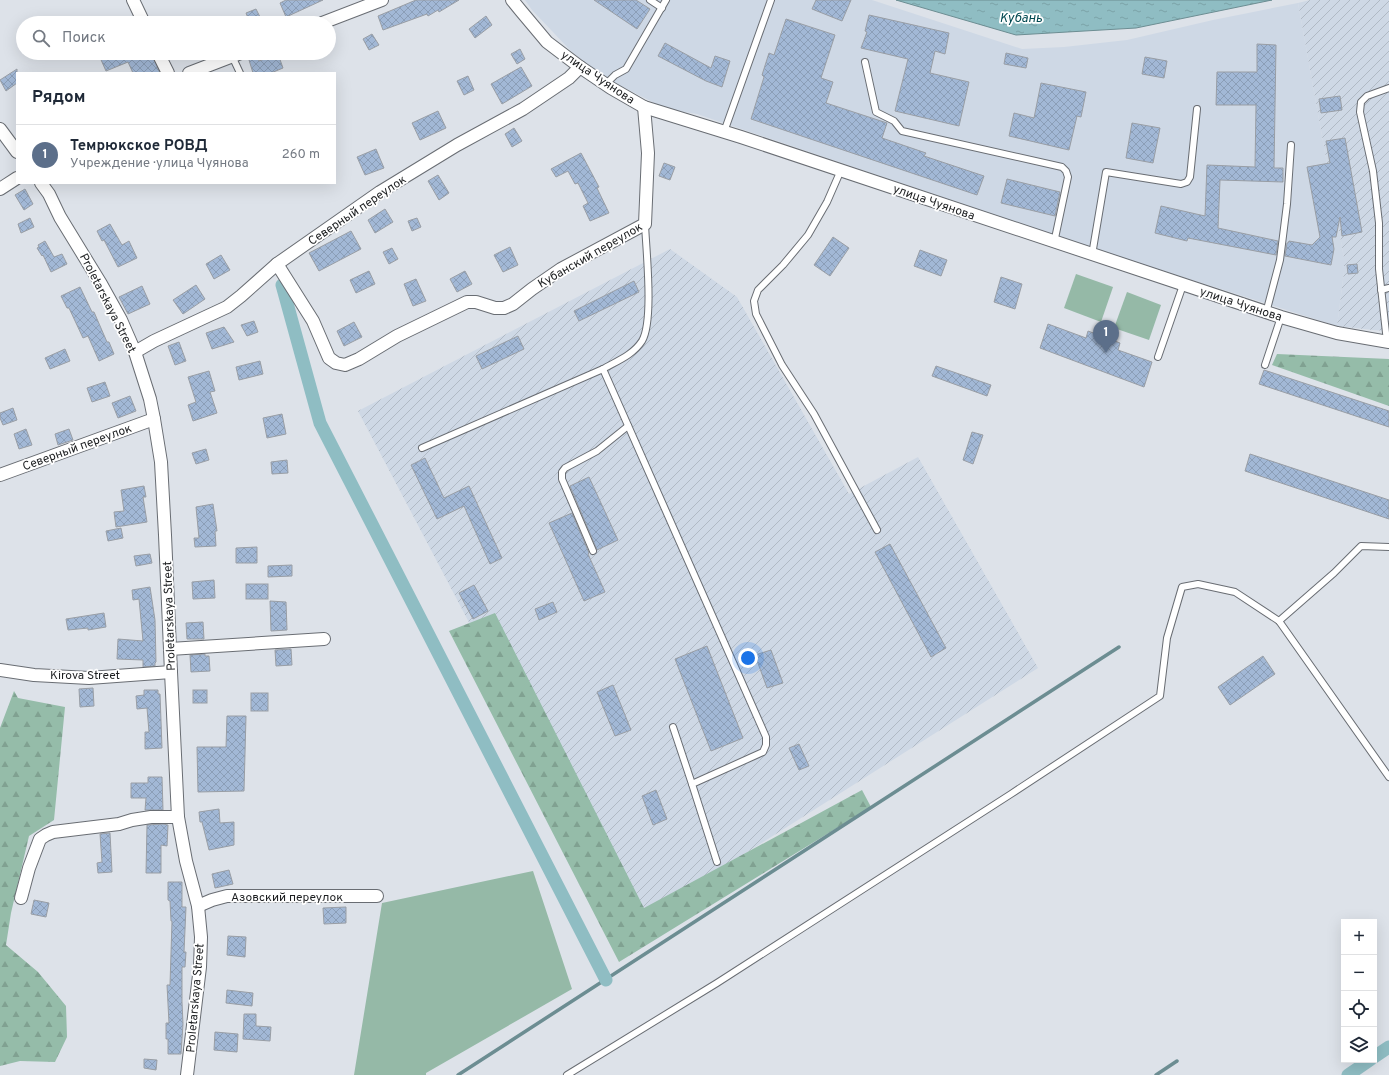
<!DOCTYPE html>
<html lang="ru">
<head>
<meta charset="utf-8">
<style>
  body { margin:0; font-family:Overpass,sans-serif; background:#f6f6f7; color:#1f2937 }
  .controls { position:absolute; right:12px; bottom:12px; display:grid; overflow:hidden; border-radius:0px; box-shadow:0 4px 16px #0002 }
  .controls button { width:36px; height:36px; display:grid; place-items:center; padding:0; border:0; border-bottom:1px solid #e0e1e3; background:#fff; color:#1f2937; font:20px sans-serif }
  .you { position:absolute; left:748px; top:658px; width:14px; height:14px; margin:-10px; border:3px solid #fff; border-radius:50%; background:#1a73e8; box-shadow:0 0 0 6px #1a73e833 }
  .badge { display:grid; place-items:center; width:26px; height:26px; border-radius:50%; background:#c2376f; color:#fff; font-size:13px; font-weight:700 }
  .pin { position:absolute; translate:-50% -33px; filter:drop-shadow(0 1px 2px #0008) }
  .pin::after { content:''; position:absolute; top:21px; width:14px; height:12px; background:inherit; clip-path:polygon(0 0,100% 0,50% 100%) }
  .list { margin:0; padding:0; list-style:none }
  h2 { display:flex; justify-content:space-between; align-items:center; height:52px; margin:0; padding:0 16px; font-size:17px }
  h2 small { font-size:13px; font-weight:400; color:#747a83 }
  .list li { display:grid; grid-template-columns:26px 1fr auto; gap:12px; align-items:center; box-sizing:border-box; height:60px; padding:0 16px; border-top:1px solid #e0e1e3 }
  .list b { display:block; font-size:15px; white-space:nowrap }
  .list p { margin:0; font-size:13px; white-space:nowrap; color:#747a83 }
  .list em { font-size:13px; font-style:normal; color:#747a83 }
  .icon { flex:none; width:22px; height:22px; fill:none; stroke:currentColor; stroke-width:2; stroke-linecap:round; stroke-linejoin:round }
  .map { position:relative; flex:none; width:1389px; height:1075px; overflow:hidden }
  .search { position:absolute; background:#fff; box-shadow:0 4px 16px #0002; left:16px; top:16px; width:320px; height:44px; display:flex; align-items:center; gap:10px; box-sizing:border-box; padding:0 14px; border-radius:22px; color:#747a83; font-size:15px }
  .panel { position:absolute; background:#fff; box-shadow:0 4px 16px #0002; left:16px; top:72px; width:320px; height:112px; border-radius:0px }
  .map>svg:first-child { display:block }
  .built { fill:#ced8e5 }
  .industrial { fill:url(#industrial-furrows) }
  .green { fill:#95b9a7 }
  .forest { fill:url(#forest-firs) }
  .water { fill:url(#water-ripples); stroke:#6c8d92 }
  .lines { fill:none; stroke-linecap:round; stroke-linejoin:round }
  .stream { stroke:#6c8d92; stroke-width:3.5 }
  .canal { stroke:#8fbdc3; stroke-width:13 }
  .building { fill:url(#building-cross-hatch); stroke:#999ea5 }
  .service-casing { stroke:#696d73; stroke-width:8 }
  .minor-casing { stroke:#696d73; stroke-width:14 }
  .service { stroke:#fff; stroke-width:6 }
  .minor { stroke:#fff; stroke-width:12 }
  .labels { text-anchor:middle; stroke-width:3.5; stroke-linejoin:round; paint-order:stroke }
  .street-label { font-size:12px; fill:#1c1e20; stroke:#fff }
  .water-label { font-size:13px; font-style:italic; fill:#004850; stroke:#fff }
</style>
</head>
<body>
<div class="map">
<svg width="1389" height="1075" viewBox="0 0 1389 1075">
  <defs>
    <pattern id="industrial-furrows" width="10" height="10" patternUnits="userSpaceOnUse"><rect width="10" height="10" fill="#ced8e5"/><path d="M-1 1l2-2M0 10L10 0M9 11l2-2" fill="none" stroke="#b0b9c4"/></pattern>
    <pattern id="forest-firs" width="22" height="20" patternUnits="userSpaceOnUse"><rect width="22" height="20" fill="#95bca9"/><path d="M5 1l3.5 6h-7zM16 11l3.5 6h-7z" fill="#80a191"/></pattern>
    <pattern id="water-ripples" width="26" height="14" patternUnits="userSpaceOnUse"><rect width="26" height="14" fill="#8fbdc3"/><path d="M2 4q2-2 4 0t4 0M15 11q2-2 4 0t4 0" fill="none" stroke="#7ba2a7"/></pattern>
    <pattern id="building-cross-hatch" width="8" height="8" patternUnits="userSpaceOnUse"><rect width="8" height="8" fill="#a2b8d6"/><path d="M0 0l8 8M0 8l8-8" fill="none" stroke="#8b9eb7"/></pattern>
  </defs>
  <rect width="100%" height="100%" fill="#dde2e9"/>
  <!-- built -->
  <polygon class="built" points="525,0 872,0 1022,49 1064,47 1127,40 1213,20 1298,3 1344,258 1344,272 1337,326 1120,257 697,114 666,109 600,75 571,51 532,10"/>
  <!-- industrial -->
  <g class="industrial">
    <polygon points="1310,0 1389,0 1389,331 1373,330 1337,326 1344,272 1344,258 1298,3"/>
    <polygon points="670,249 737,297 849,494 918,457 1038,668 629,927 358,411"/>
  </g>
  <!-- green -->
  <g class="green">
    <polygon points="1076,274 1113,287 1101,322 1064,308"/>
    <polygon points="1127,292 1161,305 1149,340 1114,328"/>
    <polygon points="533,871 572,989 426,1073 426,1075 354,1075 382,903"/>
  </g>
  <!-- forest -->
  <g class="forest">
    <polygon points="1277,354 1389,359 1389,406 1272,365"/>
    <polygon points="495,613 644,908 862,790 871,807 619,962 449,631"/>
    <polygon points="14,691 18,698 65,707 54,820 29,836 11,913 6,945 38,972 66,1006 67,1037 55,1062 20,1061 0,1066 0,728"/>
  </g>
  <!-- water -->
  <polygon class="water" points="896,0 1272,0 1136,28 1016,35"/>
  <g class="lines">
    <!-- stream -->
    <g class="stream">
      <polyline points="458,1075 1119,647"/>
      <polyline points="1156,1075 1177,1061"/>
    </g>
    <!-- canal -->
    <g class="canal">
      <polyline points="282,285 320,423 606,980"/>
      <polyline points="1374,1057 1389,1047"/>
      <polyline points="1348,1075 1370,1060"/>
    </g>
  </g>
  <!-- building -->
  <g class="building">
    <polygon points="286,0 323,0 286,17 280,3"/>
    <polygon points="416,0 459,0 439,12 438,10 428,16 427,14 383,30 378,16"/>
    <polygon points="594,0 636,0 650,9 637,29"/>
    <polygon points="816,0 851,0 842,21 812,9"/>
    <polygon points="256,9 263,23 250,23 246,13"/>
    <polygon points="869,15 949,33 945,54 935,51 930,73 969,82 959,126 895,111 908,59 861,48 867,32 865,31"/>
    <polygon points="486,16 492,25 475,38 469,29"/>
    <polygon points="786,19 835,35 821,78 833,82 826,103 887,123 882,138 926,153 924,156 984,176 977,195 751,119 764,77 762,75 769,53 774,55"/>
    <polygon points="372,34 379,45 369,50 363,39"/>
    <polygon points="665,43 711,68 715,56 730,61 722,87 706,81 658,56"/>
    <polygon points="1257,44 1276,45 1274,168 1283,168 1283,182 1220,180 1218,228 1278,241 1276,255 1188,238 1187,241 1155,233 1161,206 1205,216 1207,165 1255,167 1256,105 1216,105 1217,72 1257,72"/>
    <polygon points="520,49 525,59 517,64 511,54"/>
    <polygon points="98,53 151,53 160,73 133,73 128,62 106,71"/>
    <polygon points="1006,53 1028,58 1026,68 1004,64"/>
    <polygon points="278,54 283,68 271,73 253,73 249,60 258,57 259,61"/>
    <polygon points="1145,57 1167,61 1164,78 1142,74"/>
    <polygon points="521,67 532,86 502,104 491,84"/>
    <polygon points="17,69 17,83 6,91 0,80"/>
    <polygon points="468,76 474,90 464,95 457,81"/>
    <polygon points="1041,83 1086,92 1081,117 1077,116 1069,150 1009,136 1014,113 1034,118"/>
    <polygon points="1340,96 1342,110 1321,113 1319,99"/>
    <polygon points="438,111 446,128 420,140 412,123"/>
    <polygon points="1132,123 1160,128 1153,163 1126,158"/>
    <polygon points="514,128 522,141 512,147 505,134"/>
    <polygon points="1345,138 1362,232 1342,236 1340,217 1336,237 1332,237 1334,249 1331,265 1285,256 1287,243 1288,243 1289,241 1312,245 1320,237 1307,167 1330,163 1326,141"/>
    <polygon points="376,149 384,168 365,175 357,157"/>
    <polygon points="581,153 599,187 597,188 609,213 590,221 583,206 588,203 578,183 575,184 568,171 556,177 551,169"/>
    <polygon points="664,163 675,167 670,180 659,176"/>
    <polygon points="438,175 449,193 439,200 428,181"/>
    <polygon points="1007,179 1060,192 1055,216 1001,203"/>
    <polygon points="25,189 33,204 24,210 15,195"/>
    <polygon points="385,209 393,222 375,233 368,220"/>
    <polygon points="30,218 34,227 21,233 18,224"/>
    <polygon points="417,218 421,227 412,231 408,221"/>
    <polygon points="110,224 122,245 129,241 137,258 118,267 104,240 102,241 97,231"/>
    <polygon points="351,231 361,249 319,271 309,253"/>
    <polygon points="833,237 849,248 830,276 814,265"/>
    <polygon points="45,241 54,257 62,254 67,264 51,272 43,255 42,256 37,248 39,247 38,245"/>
    <polygon points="510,247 518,265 503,272 494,255"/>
    <polygon points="392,248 398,259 389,264 383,252"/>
    <polygon points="920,250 947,260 941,276 914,266"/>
    <polygon points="221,255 230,270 214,279 206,264"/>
    <polygon points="1357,264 1358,273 1348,274 1347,265"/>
    <polygon points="369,271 375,284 356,293 350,280"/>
    <polygon points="465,271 472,284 457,292 450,279"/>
    <polygon points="1001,277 1022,284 1015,309 994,302"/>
    <polygon points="416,279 426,301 413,306 404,284"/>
    <polygon points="634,281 639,292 579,321 574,311"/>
    <polygon points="196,285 205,299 183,314 173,300"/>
    <polygon points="142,286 150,304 128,314 119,297"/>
    <polygon points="80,287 92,312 94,312 107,342 109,342 114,354 99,361 88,336 83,338 69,308 67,308 61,296"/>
    <polygon points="254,321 258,332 247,336 241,325"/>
    <polygon points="354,322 362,337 344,346 337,331"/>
    <polygon points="1048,324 1086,338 1088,331 1120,343 1118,350 1152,362 1144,387 1040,348"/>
    <polygon points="224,327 234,342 212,349 206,333"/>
    <polygon points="518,336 524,349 482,369 476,356"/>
    <polygon points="179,342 186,361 175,365 168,346"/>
    <polygon points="65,349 70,361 50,369 45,358"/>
    <polygon points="260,361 263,374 239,380 236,367"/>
    <polygon points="936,366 991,385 987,396 932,376"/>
    <polygon points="1264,370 1389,411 1389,427 1259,384"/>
    <polygon points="209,371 215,391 210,392 217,413 193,421 188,405 196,402 188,377"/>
    <polygon points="105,382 110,396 92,402 87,388"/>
    <polygon points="130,396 136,411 118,418 112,403"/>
    <polygon points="13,408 17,420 3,425 0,418 0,413"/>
    <polygon points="282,414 286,434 267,438 263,418"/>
    <polygon points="26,429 32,445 19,449 14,434"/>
    <polygon points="69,429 73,440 58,445 55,434"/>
    <polygon points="972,432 983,435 973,464 963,460"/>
    <polygon points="206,449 209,460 196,464 192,453"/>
    <polygon points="1250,454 1389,500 1389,519 1245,471"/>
    <polygon points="425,458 444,498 469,486 502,558 490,564 464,506 437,519 411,465"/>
    <polygon points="287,460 288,473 272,474 271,462"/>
    <polygon points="589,477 618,540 597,550 570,486"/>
    <polygon points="144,486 146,497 143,497 147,522 116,527 114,512 124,511 121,490"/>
    <polygon points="213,504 217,531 215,531 216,546 195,547 194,538 199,538 196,507"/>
    <polygon points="572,513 589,553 588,554 605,592 584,601 549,523"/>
    <polygon points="121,528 123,538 108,541 106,531"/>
    <polygon points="890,544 946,648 931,657 875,552"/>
    <polygon points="257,547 257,563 236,563 236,548"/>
    <polygon points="150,554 152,563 136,566 134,556"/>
    <polygon points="292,565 292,576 268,577 268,566"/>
    <polygon points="214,580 215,598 193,599 192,582"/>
    <rect x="246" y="584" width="22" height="15"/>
    <polygon points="474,585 488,611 473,619 459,593"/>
    <polygon points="150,587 155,620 156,662 155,663 155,666 143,667 143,660 117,659 118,639 143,641 139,599 133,600 132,590"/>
    <polygon points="270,601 286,602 287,630 271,631"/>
    <polygon points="553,602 557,612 539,620 535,609"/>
    <polygon points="104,613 106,627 88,630 88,628 68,630 66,619"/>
    <polygon points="203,622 204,639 187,639 186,623"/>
    <polygon points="707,646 743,738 711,751 675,659"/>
    <polygon points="291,649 292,665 276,666 275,650"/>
    <polygon points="771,650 783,683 767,688 755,655"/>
    <polygon points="205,654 205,656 209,656 210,671 191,672 190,655"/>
    <polygon points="1263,656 1275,674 1230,705 1218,687"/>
    <polygon points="613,685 631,730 615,736 597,692"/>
    <polygon points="93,688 94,706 80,707 79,689"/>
    <polygon points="144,690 158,690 158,694 160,694 162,748 145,749 145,732 149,732 147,708 137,709 136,696 144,695"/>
    <rect x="193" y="690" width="14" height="13"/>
    <rect x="251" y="693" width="17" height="18"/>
    <polygon points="227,716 246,716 244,791 198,792 197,747 226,747"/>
    <polygon points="799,744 809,766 799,770 789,748"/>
    <polygon points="148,777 162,777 163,810 145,810 146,798 131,798 131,783 148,783"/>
    <polygon points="656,790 667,819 653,825 642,796"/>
    <polygon points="219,809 220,823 234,822 234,845 209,850 202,822 200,822 199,812"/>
    <polygon points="163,824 168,825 167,846 161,845 161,873 146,873 147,825"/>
    <polygon points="110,833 112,872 98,873 97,863 102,862 100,834"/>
    <polygon points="229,870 233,884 215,888 212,874"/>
    <polygon points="168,882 182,882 182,907 186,907 184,952 186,952 185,967 182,967 182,1002 183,1024 181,1054 168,1054 168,1039 166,1039 166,1023 169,1023 167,985 170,985 172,921 171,921 170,901 168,900"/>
    <polygon points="34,900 49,903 46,917 31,914"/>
    <polygon points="346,907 346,923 324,924 323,908"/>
    <polygon points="228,936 246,937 245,957 227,955"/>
    <polygon points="227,990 253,993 252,1006 226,1003"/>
    <polygon points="244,1014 256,1014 256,1026 271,1027 270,1041 243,1039"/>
    <polygon points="215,1032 238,1034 237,1052 214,1050"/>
    <polygon points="144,1059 157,1060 156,1070 144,1068"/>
  </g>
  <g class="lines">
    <!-- service casing -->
    <g class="service-casing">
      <g id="service">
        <polyline points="650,0 662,8"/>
        <polyline points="232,56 240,73"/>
        <polyline points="865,62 876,112 894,121 902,131 1062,167 1066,171 1068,177 1054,243"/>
        <polyline points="606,84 615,75 626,69 666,0"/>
        <polyline points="724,132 771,0"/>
        <polyline points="841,170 827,202 808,235 783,265 758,290 754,301 756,314 782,365 814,414 877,530"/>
        <polyline points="1092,255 1106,172 1181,184 1187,182 1190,177 1197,109"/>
        <polyline points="1381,290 1389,288"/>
        <polyline points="1266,313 1280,260 1287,204 1291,145"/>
        <polyline points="1387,342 1379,269 1379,223 1373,171 1360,112 1361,102 1367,96 1389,88"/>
        <polyline points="1158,357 1183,285"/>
        <polyline points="1265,365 1281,317"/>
        <polyline points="603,369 766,737 766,745 763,752 692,784 717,862"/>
        <path d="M422,448L603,369C617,361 633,355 642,341C654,321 646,249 645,224"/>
        <polyline points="593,551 562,479 562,472 565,468 597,451 628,426"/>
        <polyline points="1279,621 1334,573 1361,546 1389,547"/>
        <polyline points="673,727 692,784"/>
        <polyline points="567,1075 717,983 1011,794 1160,696 1167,638 1182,587 1198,584 1235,592 1279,621 1389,777"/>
      </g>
    </g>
    <!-- minor casing -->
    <g class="minor-casing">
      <g id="minor">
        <polyline points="133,0 144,23"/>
        <polyline points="512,0 521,11 547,42 580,67 611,88 644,107 741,137 1281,317 1337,333 1389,342"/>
        <polyline points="322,23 382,0"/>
        <polyline points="158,53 168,73"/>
        <polyline points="189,73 241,53"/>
        <polyline points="0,129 17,152"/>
        <polyline points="41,183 49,194 60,217 101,284 121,320 135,352 150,399 154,419 161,462 165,535 171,672 178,817 186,861 198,906 201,937 200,967 187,1075"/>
        <polyline points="0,189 17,178"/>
        <polyline points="277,264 313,321 329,358 336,363 345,365 359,359 397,336 467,302 476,302 495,308 504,308 513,304 532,289 561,269 645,224 648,153 644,107"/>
        <polyline points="135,352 154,341 227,307 241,296 277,264 380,192 457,145 523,109 569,78 580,67"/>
        <polyline points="0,475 154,419"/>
        <polyline points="170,649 324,639"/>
        <polyline points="0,670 34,675 89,678 171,672"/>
        <polyline points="21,898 29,868 40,839 46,835 53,832 119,824 132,820 151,817 178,817"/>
        <polyline points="198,906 212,900 227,896 377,896"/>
      </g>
    </g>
    <!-- service -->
    <use href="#service" class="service"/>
    <!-- minor -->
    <use href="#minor" class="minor"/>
  </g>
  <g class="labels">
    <!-- street labels -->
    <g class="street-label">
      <text transform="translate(598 77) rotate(34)" y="4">улица Чуянова</text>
      <text transform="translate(934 202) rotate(19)" y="4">улица Чуянова</text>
      <text transform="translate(357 210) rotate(-34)" y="4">Северный переулок</text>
      <text transform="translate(590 255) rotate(-30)" y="4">Кубанский переулок</text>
      <text transform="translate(108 303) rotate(63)" y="4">Proletarskaya Street</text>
      <text transform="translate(1241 304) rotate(18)" y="4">улица Чуянова</text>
      <text transform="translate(77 447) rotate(-20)" y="4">Северный переулок</text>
      <text transform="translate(169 616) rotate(-92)" y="4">Proletarskaya Street</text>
      <text x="85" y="679">Kirova Street</text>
      <text x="287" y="901">Азовский переулок</text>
      <text transform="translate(195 998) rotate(-85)" y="4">Proletarskaya Street</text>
    </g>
    <!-- water labels -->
    <g class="water-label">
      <text x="1021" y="22">Кубань</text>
    </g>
  </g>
</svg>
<div class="controls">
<button>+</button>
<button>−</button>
<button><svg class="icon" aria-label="locate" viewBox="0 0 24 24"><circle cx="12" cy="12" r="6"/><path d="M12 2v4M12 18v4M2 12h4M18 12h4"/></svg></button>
<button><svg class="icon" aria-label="layers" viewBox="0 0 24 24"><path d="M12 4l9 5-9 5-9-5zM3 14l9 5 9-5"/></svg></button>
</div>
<div class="you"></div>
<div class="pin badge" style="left:1106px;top:353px;background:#5c6f8a">1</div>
<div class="search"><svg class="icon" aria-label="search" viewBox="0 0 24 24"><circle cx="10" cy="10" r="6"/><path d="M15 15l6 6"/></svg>Поиск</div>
<section class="panel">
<h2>Рядом<small></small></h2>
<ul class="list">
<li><span class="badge" style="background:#5c6f8a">1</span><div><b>Темрюкское РОВД</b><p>Учреждение · улица Чуянова</p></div><em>260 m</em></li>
</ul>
</section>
</div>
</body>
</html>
